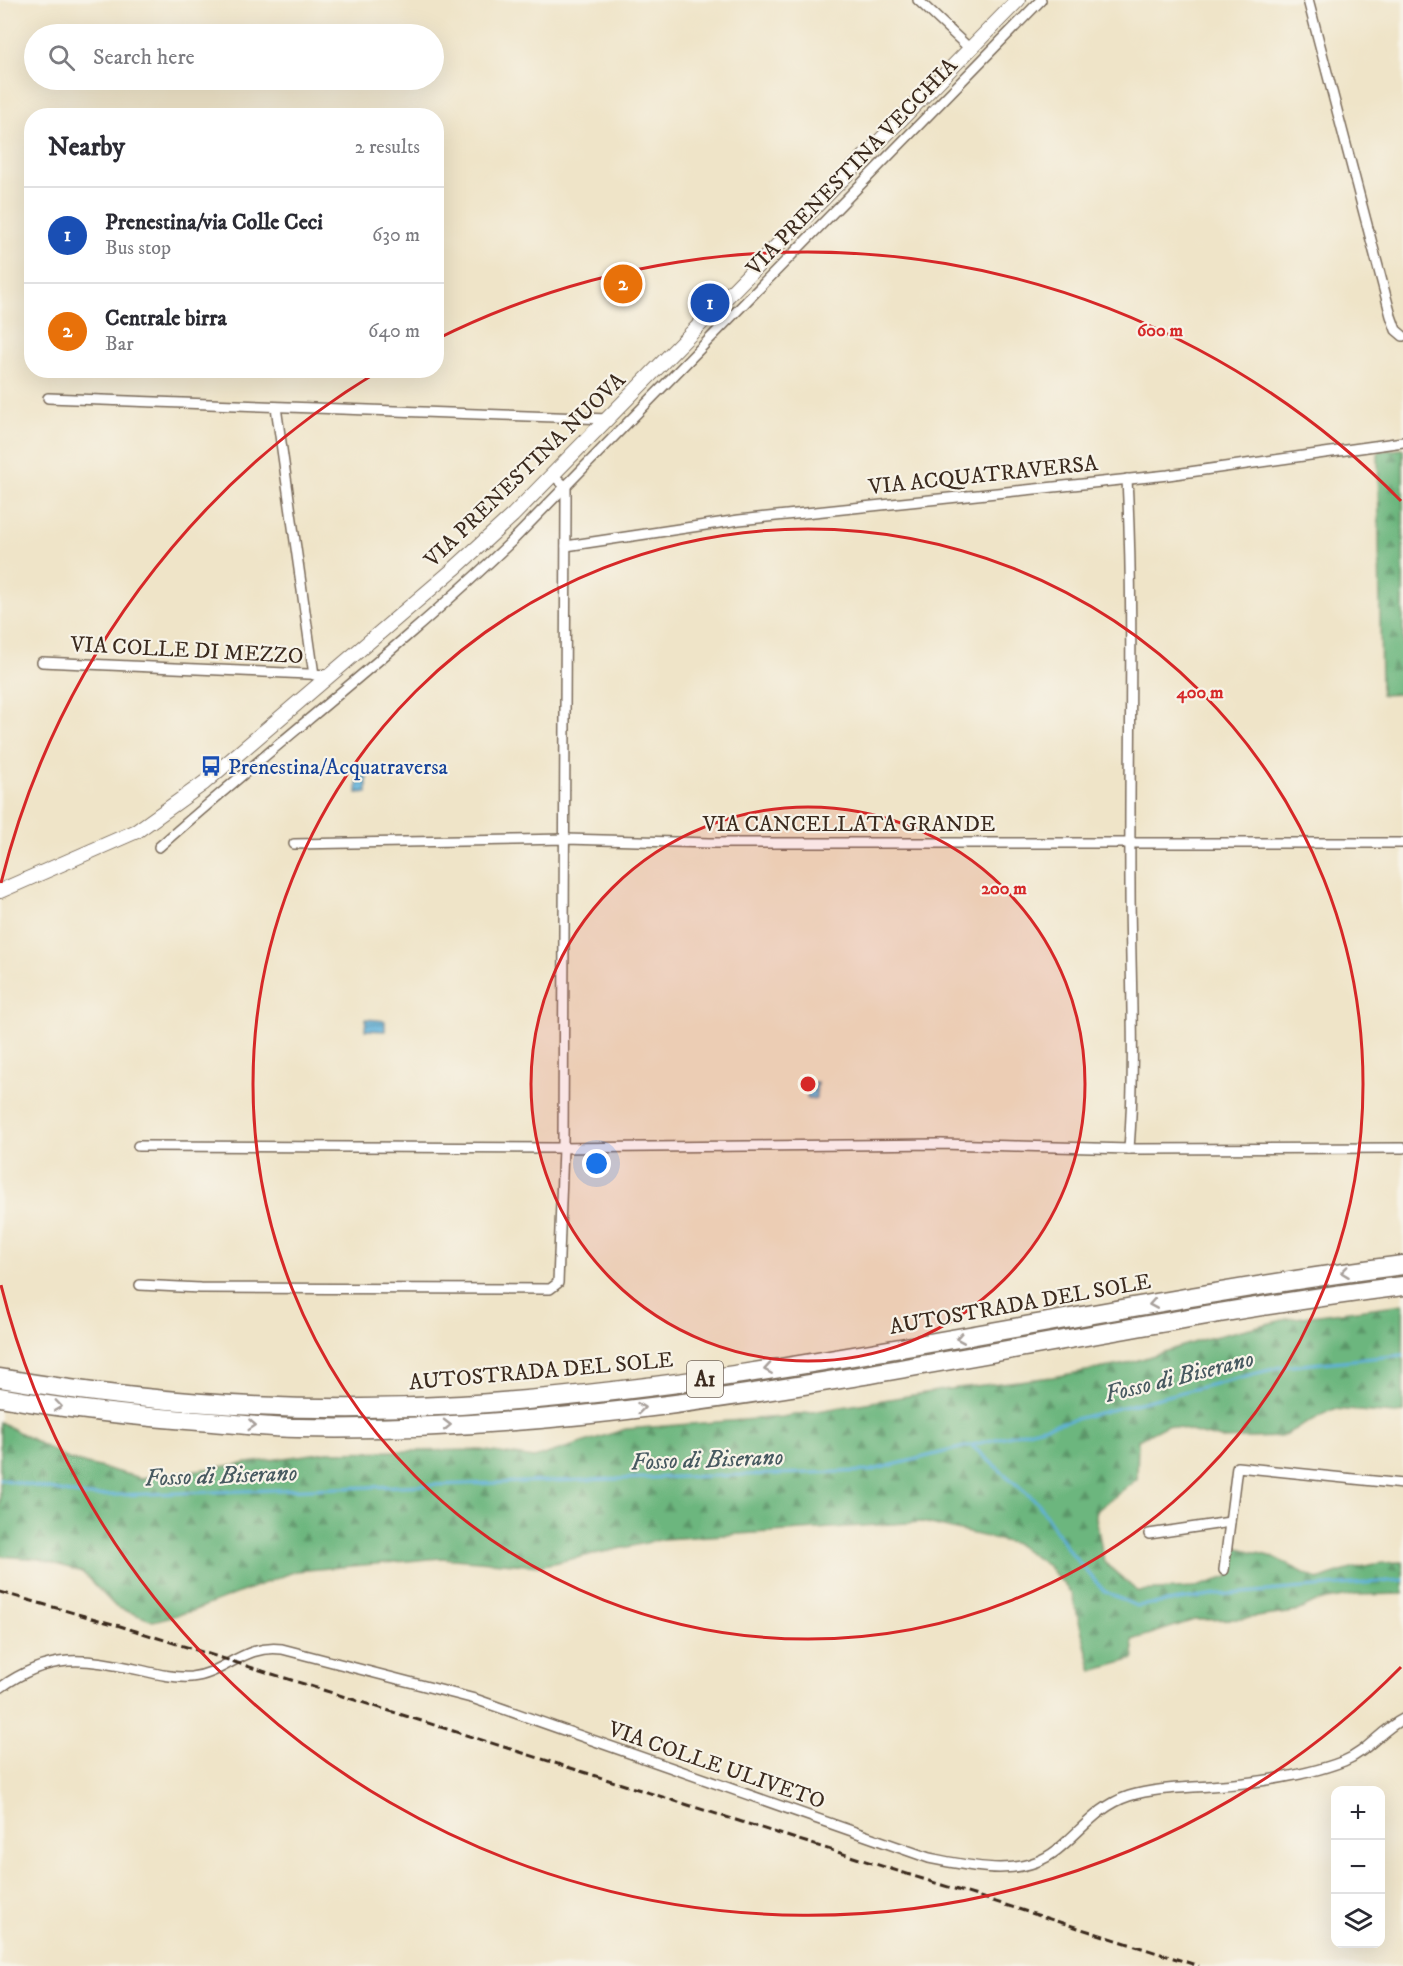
<!DOCTYPE html>
<html lang="en">
<head>
<meta charset="utf-8">
<style>
  body { margin:0; font-family:"IM FELL DW Pica",serif; background:#f7f7f7; color:#2b2b33 }
  .controls { position:absolute; right:18px; bottom:18px; display:grid; overflow:hidden; border-radius:12px; box-shadow:0 6px 24px #0002 }
  .controls button { width:54px; height:54px; display:grid; place-items:center; padding:0; border:0; border-bottom:2px solid #e1e1e2; background:#fff; color:#2b2b33; font:30px sans-serif }
  .you { position:absolute; left:597px; top:1164px; width:21px; height:21px; margin:-15px; border:4px solid #fff; border-radius:50%; background:#1a73e8; box-shadow:0 0 0 9px #1a73e833 }
  .badge { display:grid; place-items:center; width:39px; height:39px; border-radius:50%; background:#2563eb; color:#fff; font-size:20px; font-weight:700 }
  .pin { position:absolute; translate:-50% -50%; border:3px solid #fff; box-shadow:0 2px 6px #0006 }
  .list { margin:0; padding:0; list-style:none }
  h2 { display:flex; justify-content:space-between; align-items:center; height:78px; margin:0; padding:0 24px; font-size:26px }
  h2 small { font-size:20px; font-weight:400; color:#7c7c81 }
  .list li { display:grid; grid-template-columns:39px 1fr auto; gap:18px; align-items:center; box-sizing:border-box; height:96px; padding:0 24px; border-top:2px solid #e1e1e2 }
  .list b { display:block; font-size:22px; white-space:nowrap }
  .list p { margin:0; font-size:20px; white-space:nowrap; color:#7c7c81 }
  .list em { font-size:20px; font-style:normal; color:#7c7c81 }
  .icon { flex:none; width:33px; height:33px; fill:none; stroke:currentColor; stroke-width:2; stroke-linecap:round; stroke-linejoin:round }
  .map { position:relative; flex:none; width:1403px; height:1966px; overflow:hidden }
  .search { position:absolute; background:#fff; box-shadow:0 6px 24px #0002; left:24px; top:24px; width:420px; height:66px; display:flex; align-items:center; gap:15px; box-sizing:border-box; padding:0 21px; border-radius:33px; color:#7c7c81; font-size:22px }
  .panel { position:absolute; background:#fff; box-shadow:0 6px 24px #0002; left:24px; top:108px; width:420px; height:270px; border-radius:24px }
  .map>svg:first-child { display:block }
  .forest { fill:url(#forest-firs); stroke:#54704e; stroke-width:1.5 }
  .water { fill:url(#water-rules); stroke:#4c6e7c; stroke-width:1.5 }
  .lines { fill:none; stroke-linecap:round; stroke-linejoin:round }
  .stream { stroke:#5eb1da; stroke-width:3 }
  .street-casing { stroke:#7a6b5a; stroke-width:12 }
  .secondary-casing { stroke:#7a6b5a; stroke-width:16 }
  .highway-casing { stroke:#7a6b5a; stroke-width:21 }
  .street { stroke:#fff; stroke-width:9 }
  .secondary { stroke:#fff; stroke-width:14 }
  .highway { stroke:#fff; stroke-width:18 }
  .rail { stroke:#3b2a1e; stroke-width:3; stroke-dasharray:9 4.5; stroke-linecap:butt }
  .oneway { stroke:#a79f9a }
  .ring { fill:none; stroke:#d62828; stroke-width:3 }
  .labels { text-anchor:middle; stroke-width:4.5; stroke-linejoin:round; paint-order:stroke }
  .shield { fill:#f7f3e8; stroke:#73665b; stroke-width:1.5 }
  .shield-label { font-size:21px; font-weight:bold; fill:#3b2a1e }
  .street-label { font-size:22px; fill:#3b2a1e; stroke:#f7f3e8 }
  .transit-label { font-size:22px; fill:#164399; stroke:#f7f3e8; text-anchor:start }
  .water-label { font-size:24px; font-style:italic; fill:#475960; stroke:#f7f3e8 }
  .centre { fill:#d62828; stroke:#f7f3e8; stroke-width:3 }
  .ring-label { font-size:18px; text-anchor:middle; font-weight:bold; fill:#d62828; stroke:#f7f3e8; stroke-width:4.5; stroke-linejoin:round; paint-order:stroke }
</style>
</head>
<body>
<div class="map">
<svg width="1403" height="1966" viewBox="0 0 1403 1966">
  <defs>
    <pattern id="forest-firs" width="22" height="20" patternUnits="userSpaceOnUse" patternTransform="scale(1.5)"><rect width="22" height="20" fill="#6cb67e"/><path d="M5 1l3.5 6h-7zM16 11l3.5 6h-7z" fill="#5a9467"/></pattern>
    <pattern id="water-rules" width="6" height="5" patternUnits="userSpaceOnUse" patternTransform="scale(1.5)"><rect width="6" height="5" fill="#5eb1da"/><path d="M0 2.5h6" fill="none" stroke="#4f90b0"/></pattern>
  </defs>
  <rect width="100%" height="100%" fill="#f7f3e8"/>
  <filter id="ink" filterUnits="userSpaceOnUse"><feTurbulence type="fractalNoise" baseFrequency=".0167" numOctaves="2"/><feDisplacementMap in="SourceGraphic" scale="12" xChannelSelector="R" yChannelSelector="G"/><feConvolveMatrix kernelMatrix="1 2 1 2 8 2 1 2 1" color-interpolation-filters="sRGB"/></filter>
  <filter id="wash" filterUnits="userSpaceOnUse"><feTurbulence type="fractalNoise" baseFrequency=".008" numOctaves="4" result="noise"/><feDisplacementMap in="SourceGraphic" scale="24" xChannelSelector="R" yChannelSelector="G"/><feGaussianBlur stdDeviation="1.35" result="paint"/><feColorMatrix in="noise" values="0 0 0 0 0 0 0 0 0 0 0 0 0 0 0 0 0 1.4 0 .05"/><feComposite in="paint" operator="in"/></filter>
  <g filter="url(#wash)">
    <rect width="100%" height="100%" fill="#efe4c8"/>
    <!-- forest -->
    <g class="forest">
      <polygon points="1403,449 1403,694 1381,695 1378,451"/>
      <path d="M1403,1304V1413L1395,1414L1334,1409L1280,1437L1221,1439L1167,1425L1138,1440L1137,1479L1095,1512L1104,1562L1137,1591L1193,1588L1228,1577L1235,1547L1273,1557L1318,1580C1346,1569 1372,1562 1403,1562V1594L1354,1595L1316,1602L1295,1612L1241,1619L1194,1620L1132,1640L1134,1659L1092,1671L1072,1594L1048,1566L1016,1544L922,1522L664,1539L539,1566L441,1558L296,1571L192,1611L153,1621L116,1607L82,1572L40,1559L0,1556V1422L68,1459L141,1478L327,1452L480,1450L534,1458L626,1429L782,1417L949,1389L1052,1377L1126,1364L1201,1340L1287,1319Z"/>
    </g>
    <!-- water -->
    <g class="water">
      <polygon points="358,776 367,776 367,793 357,793"/>
      <polygon points="366,1019 385,1021 385,1031 365,1030"/>
      <polygon points="808,1082 817,1083 816,1099 807,1098"/>
    </g>
    <g class="lines">
      <!-- stream -->
      <g class="stream">
        <polyline points="971,1445 1038,1503 1069,1551 1104,1591 1136,1606 1217,1595 1403,1580"/>
        <polyline points="0,1479 85,1496 869,1471 1281,1367 1403,1355"/>
      </g>
    </g>
  </g>
  <g filter="url(#ink)">
    <g class="lines">
      <!-- street casing -->
      <g class="street-casing">
        <g id="street">
          <polyline points="918,0 970,49"/>
          <polyline points="1308,0 1391,316 1396,330 1403,336"/>
          <polyline points="48,398 608,419"/>
          <polyline points="276,407 314,675"/>
          <path d="M1127,479C1134,614 1129,749 1130,884C1130,972 1136,1061 1129,1149"/>
          <polyline points="566,546 739,520 1168,475 1403,442"/>
          <polyline points="42,662 330,675"/>
          <polyline points="294,844 566,839 710,843 1403,843"/>
          <path d="M159,847C275,744 399,649 511,542L1041,0"/>
          <polyline points="138,1146 557,1148 941,1144 1129,1149 1403,1148"/>
          <polyline points="140,1285 200,1288 550,1289 558,1283 563,1148 566,500 566,487 553,475"/>
          <polyline points="1149,1534 1230,1522"/>
          <polyline points="1224,1570 1237,1467 1403,1484"/>
          <path d="M0,1688C50,1652 84,1658 140,1670C157,1674 173,1678 191,1677C225,1674 243,1644 282,1649L475,1699L929,1858C970,1866 1021,1879 1057,1850C1081,1831 1098,1806 1129,1796C1155,1788 1183,1788 1210,1786C1254,1783 1303,1777 1344,1761C1367,1752 1381,1730 1403,1719"/>
        </g>
      </g>
      <!-- secondary casing -->
      <g class="secondary-casing">
        <polyline id="secondary" points="0,891 137,831 204,783 454,569 513,515 1018,0"/>
      </g>
      <!-- highway casing -->
      <g class="highway-casing">
        <g id="highway">
          <path d="M0,1378C151,1404 307,1414 461,1405C778,1385 1088,1305 1403,1265"/>
          <path d="M0,1397C70,1410 141,1417 212,1422C240,1424 269,1428 297,1428C670,1436 1035,1332 1403,1286"/>
        </g>
      </g>
      <!-- street -->
      <use href="#street" class="street"/>
      <!-- secondary -->
      <use href="#secondary" class="secondary"/>
      <!-- highway -->
      <use href="#highway" class="highway"/>
      <!-- rail -->
      <polyline class="rail" points="0,1592 120,1626 1199,1966"/>
    </g>
    <!-- one-way arrows -->
    <defs><path id="oneway-chevron" d="M-2-3.5L2.5 0L-2 3.5" fill="none" stroke-width="1.6" stroke-linecap="round" stroke-linejoin="round" transform="scale(1.5)"/></defs>
    <g class="oneway">
      <use href="#oneway-chevron" transform="translate(1345 1272) rotate(173)"/>
      <use href="#oneway-chevron" transform="translate(1153 1304) rotate(170)"/>
      <use href="#oneway-chevron" transform="translate(960 1338) rotate(170)"/>
      <use href="#oneway-chevron" transform="translate(768 1369) rotate(171)"/>
      <use href="#oneway-chevron" transform="translate(58 1406) rotate(8)"/>
      <use href="#oneway-chevron" transform="translate(641 1408) rotate(-6)"/>
      <use href="#oneway-chevron" transform="translate(252 1425) rotate(4)"/>
      <use href="#oneway-chevron" transform="translate(447 1425) rotate(-1)"/>
    </g>
  </g>
  <!-- distance rings -->
  <circle cx="808" cy="1084" r="277" fill="#d62828" fill-opacity=".12"/>
  <g class="ring">
    <circle cx="808" cy="1084" r="277"/>
    <circle cx="808" cy="1084" r="555"/>
    <path d="M1401 1667A832 832 0 0 1 1 1285M1 883A832 832 0 0 1 379 371M437 339A832 832 0 0 1 1401 501"/>
  </g>
  <!-- icons -->
  <defs>
    <g id="bus-bare" transform="scale(1.62)"><path d="M-5-6H5V4H4V6H2V4H-2V6H-4V4H-5ZM-3.5-4V0h7V-4ZM-3.5 1.2v1.5H-2V1.2ZM2 1.2v1.5H3.5V1.2Z" fill="#1a4fb4" stroke="#f7f3e8" stroke-width="2.5" paint-order="stroke"/></g>
  </defs>
  <g fill-rule="evenodd">
    <use href="#bus-bare" x="211" y="766"/>
  </g>
  <g class="labels">
    <!-- shield labels -->
    <rect class="shield" x="687" y="1361" width="36" height="36" rx="4.5"/>
    <g class="shield-label">
      <text x="705" y="1386">A1</text>
    </g>
    <!-- street labels -->
    <g class="street-label">
      <text transform="translate(851 166) rotate(-46)" y="8">VIA PRENESTINA VECCHIA</text>
      <text transform="translate(524 469) rotate(-44)" y="8">VIA PRENESTINA NUOVA</text>
      <text transform="translate(983 474) rotate(-6)" y="8">VIA ACQUATRAVERSA</text>
      <text transform="translate(187 649) rotate(3)" y="8">VIA COLLE DI MEZZO</text>
      <text x="849" y="831">VIA CANCELLATA GRANDE</text>
      <text transform="translate(1020 1303) rotate(-10)" y="8">AUTOSTRADA DEL SOLE</text>
      <text transform="translate(541 1370) rotate(-5)" y="8">AUTOSTRADA DEL SOLE</text>
      <text transform="translate(717 1764) rotate(19)" y="8">VIA COLLE ULIVETO</text>
    </g>
    <!-- transit labels -->
    <g class="transit-label">
      <text x="228" y="774">Prenestina/Acquatraversa</text>
    </g>
    <!-- water labels -->
    <g class="water-label">
      <text transform="translate(1179 1376) rotate(-14)" y="8">Fosso di Biserano</text>
      <text transform="translate(707 1459) rotate(-2)" y="8">Fosso di Biserano</text>
      <text transform="translate(221 1475) rotate(-2)" y="8">Fosso di Biserano</text>
    </g>
  </g>
  <circle cx="808" cy="1084" r="9" class="centre"/>
  <g class="ring-label">
    <text x="1160" y="336">600 m</text>
    <text x="1200" y="698">400 m</text>
    <text x="1004" y="894">200 m</text>
  </g>
</svg>
<div class="controls">
<button>+</button>
<button>−</button>
<button><svg class="icon" aria-label="layers" viewBox="0 0 24 24"><path d="M12 4l9 5-9 5-9-5zM3 14l9 5 9-5"/></svg></button>
</div>
<div class="you"></div>
<div class="pin badge" style="left:710px;top:303px;background:#1a4fb4">1</div>
<div class="pin badge" style="left:623px;top:284px;background:#e8710a">2</div>
<div class="search"><svg class="icon" aria-label="search" viewBox="0 0 24 24"><circle cx="10" cy="10" r="6"/><path d="M15 15l6 6"/></svg>Search here</div>
<section class="panel">
<h2>Nearby<small>2 results</small></h2>
<ul class="list">
<li><span class="badge" style="background:#1a4fb4">1</span><div><b>Prenestina/via Colle Ceci</b><p>Bus stop</p></div><em>630 m</em></li>
<li><span class="badge" style="background:#e8710a">2</span><div><b>Centrale birra</b><p>Bar</p></div><em>640 m</em></li>
</ul>
</section>
</div>
</body>
</html>
